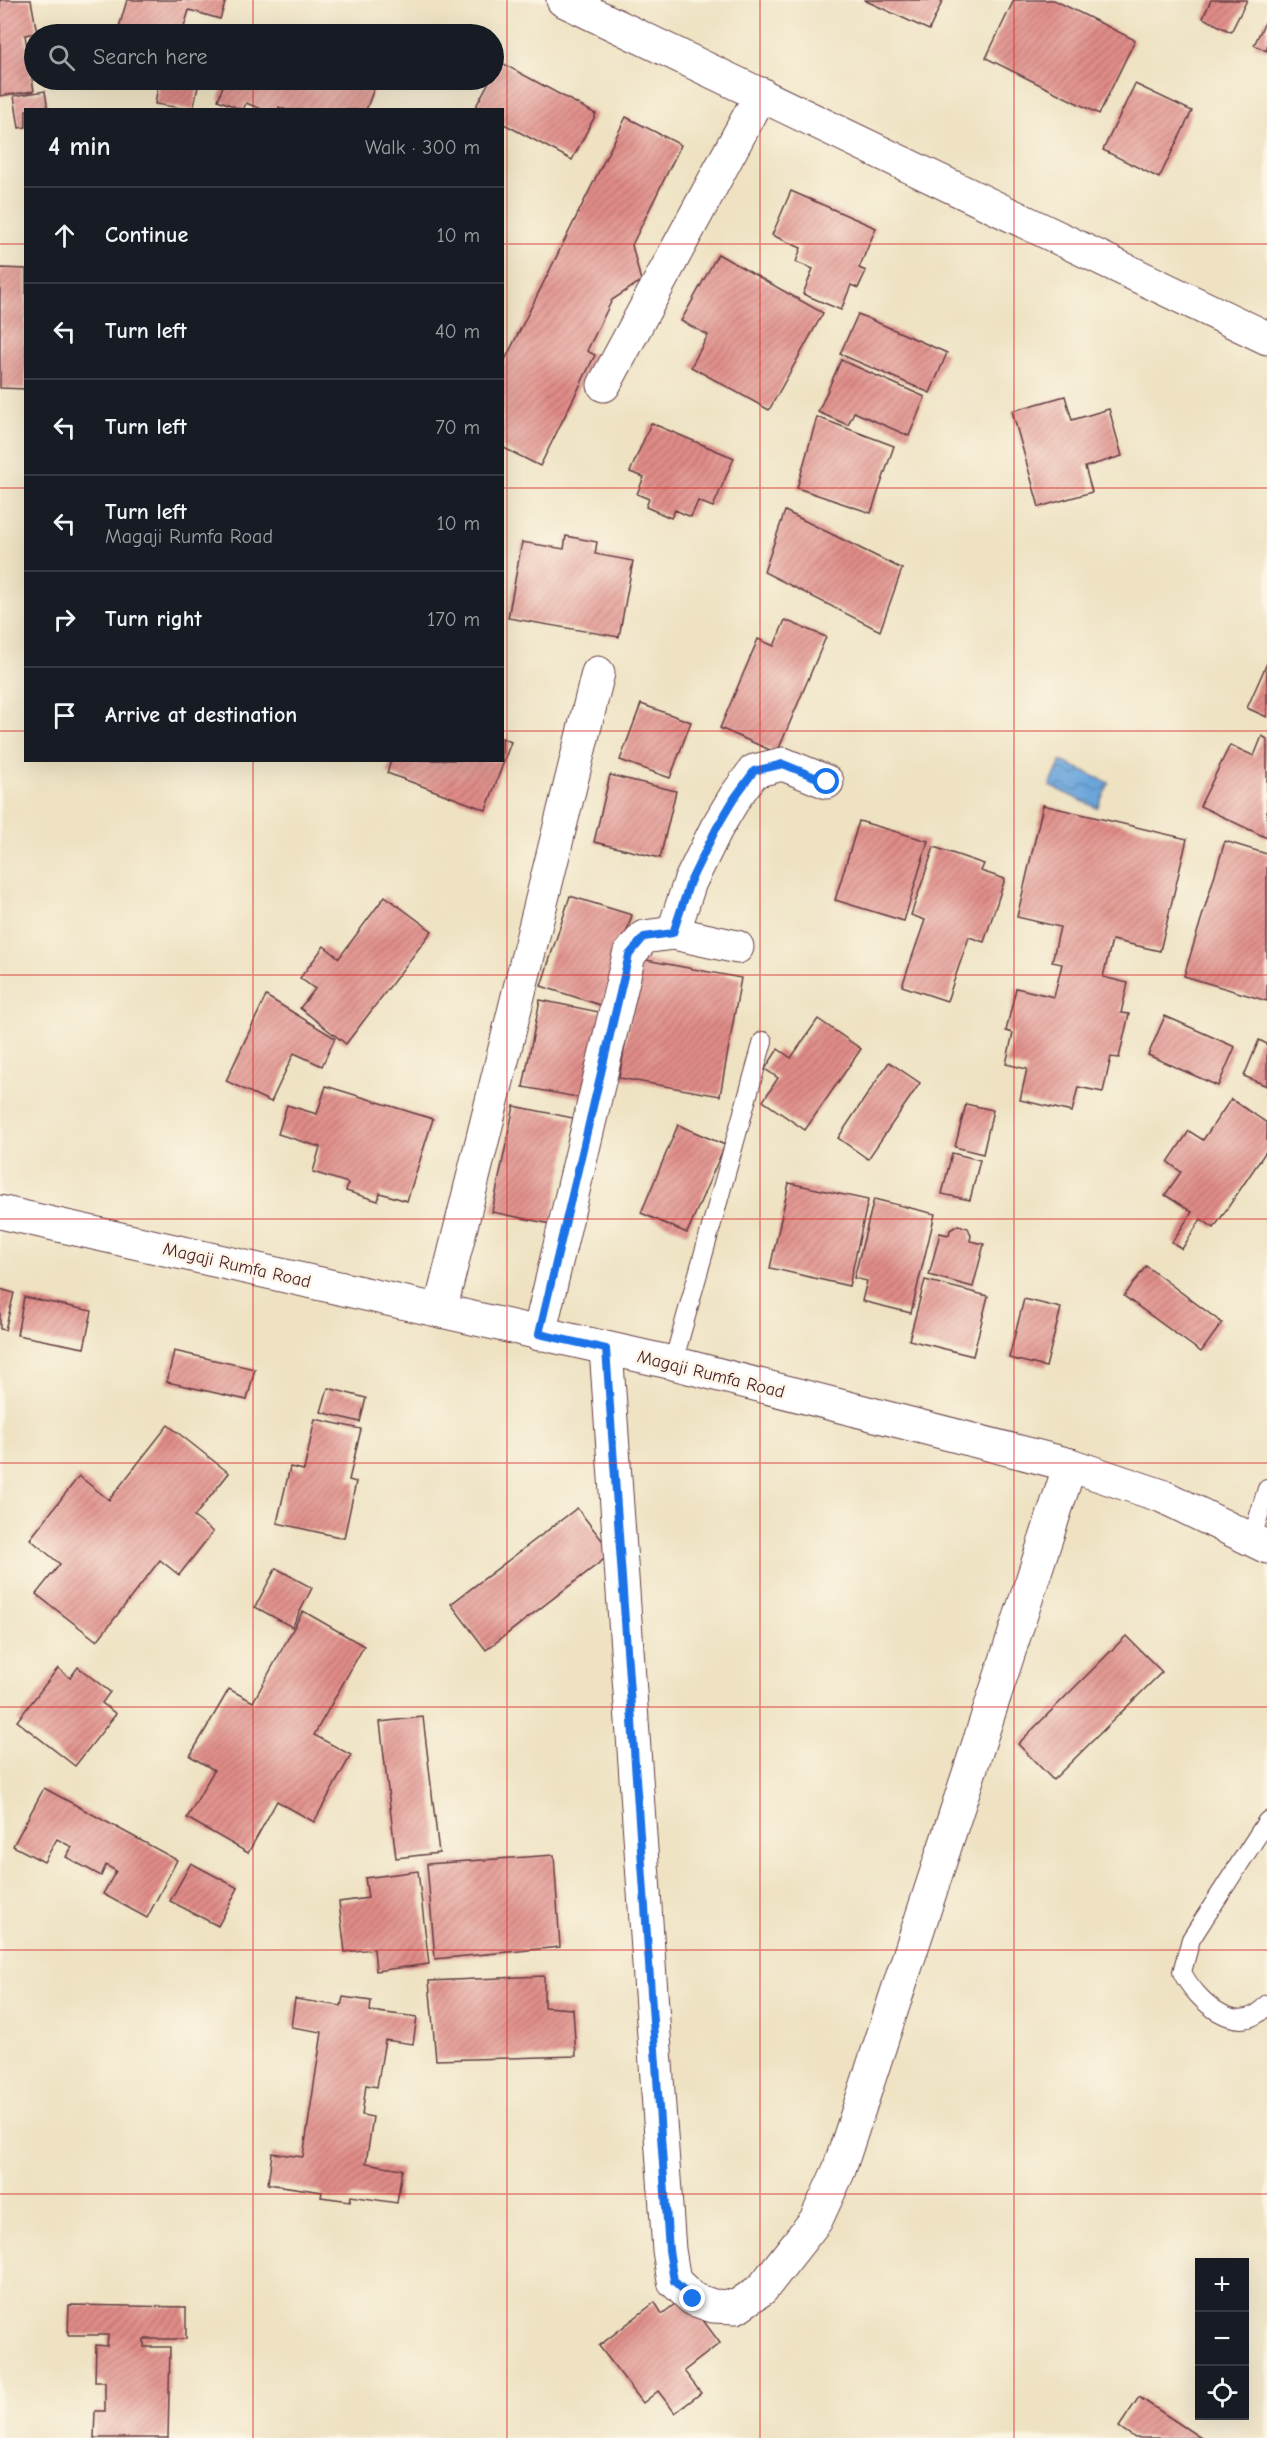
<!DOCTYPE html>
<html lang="en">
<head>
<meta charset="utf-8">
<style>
  body { margin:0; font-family:"Comic Neue",sans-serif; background:#20242c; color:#f1f3f6 }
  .controls { position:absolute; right:18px; bottom:18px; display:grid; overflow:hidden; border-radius:0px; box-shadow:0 6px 24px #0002 }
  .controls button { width:54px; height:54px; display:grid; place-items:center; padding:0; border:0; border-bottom:2px solid #363941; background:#171b24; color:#f1f3f6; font:30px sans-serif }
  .stop { position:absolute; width:18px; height:18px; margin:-14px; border:4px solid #1a73e8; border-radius:50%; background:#fff }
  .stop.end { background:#1a73e8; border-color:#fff; box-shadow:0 2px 6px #0008 }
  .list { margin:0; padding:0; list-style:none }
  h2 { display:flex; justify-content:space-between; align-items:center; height:78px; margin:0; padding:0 24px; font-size:26px }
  h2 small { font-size:20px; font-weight:400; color:#9ea1a6 }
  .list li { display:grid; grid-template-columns:39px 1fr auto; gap:18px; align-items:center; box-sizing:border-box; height:96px; padding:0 24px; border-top:2px solid #363941 }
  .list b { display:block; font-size:22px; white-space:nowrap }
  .list p { margin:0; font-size:20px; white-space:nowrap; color:#9ea1a6 }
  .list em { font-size:20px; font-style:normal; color:#9ea1a6 }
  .icon { flex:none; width:33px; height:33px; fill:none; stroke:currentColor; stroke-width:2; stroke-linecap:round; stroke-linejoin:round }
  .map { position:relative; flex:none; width:1267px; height:2438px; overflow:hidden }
  .search { position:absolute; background:#171b24; box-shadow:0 6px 24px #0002; left:24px; top:24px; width:480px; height:66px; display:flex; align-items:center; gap:15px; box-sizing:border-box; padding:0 21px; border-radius:33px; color:#9ea1a6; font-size:22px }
  .panel { position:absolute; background:#171b24; box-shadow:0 6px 24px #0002; left:24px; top:108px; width:480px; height:654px; border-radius:0px }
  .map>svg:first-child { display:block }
  .water { fill:url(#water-waves); stroke:#5a6283; stroke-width:1.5 }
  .building { fill:url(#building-hatch) }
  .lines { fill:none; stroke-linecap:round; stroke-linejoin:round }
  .lane-casing { stroke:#633c42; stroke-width:20 }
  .street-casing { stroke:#633c42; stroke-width:35 }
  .lane { stroke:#fff; stroke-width:18 }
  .street { stroke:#fff; stroke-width:33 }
  .route { stroke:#1a73e8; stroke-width:8 }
  .grid { fill:none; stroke:#d62828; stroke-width:1.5; stroke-opacity:0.55 }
  .labels { text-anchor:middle; stroke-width:5; stroke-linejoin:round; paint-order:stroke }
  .street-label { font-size:18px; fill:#4a1f2b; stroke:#fcf5e5 }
</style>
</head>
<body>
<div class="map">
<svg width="1267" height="2438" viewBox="0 0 1267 2438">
  <defs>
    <pattern id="water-waves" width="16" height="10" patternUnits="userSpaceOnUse" patternTransform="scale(1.5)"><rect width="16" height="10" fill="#6ba6db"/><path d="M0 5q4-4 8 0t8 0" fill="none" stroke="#5a87b2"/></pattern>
    <pattern id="building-hatch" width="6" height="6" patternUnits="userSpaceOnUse" patternTransform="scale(1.5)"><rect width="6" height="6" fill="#e08c88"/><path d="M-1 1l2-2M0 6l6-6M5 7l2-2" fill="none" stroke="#b8726f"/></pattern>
  </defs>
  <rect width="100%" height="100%" fill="#fcf5e5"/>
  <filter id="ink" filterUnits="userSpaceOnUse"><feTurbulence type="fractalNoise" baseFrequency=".0167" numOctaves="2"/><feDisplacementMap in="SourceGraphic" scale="12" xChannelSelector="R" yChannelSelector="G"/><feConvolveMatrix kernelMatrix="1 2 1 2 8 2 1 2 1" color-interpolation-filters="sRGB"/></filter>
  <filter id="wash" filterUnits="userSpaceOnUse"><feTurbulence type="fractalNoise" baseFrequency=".008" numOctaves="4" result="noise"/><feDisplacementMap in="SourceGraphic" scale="24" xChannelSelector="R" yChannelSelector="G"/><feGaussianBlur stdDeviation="1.35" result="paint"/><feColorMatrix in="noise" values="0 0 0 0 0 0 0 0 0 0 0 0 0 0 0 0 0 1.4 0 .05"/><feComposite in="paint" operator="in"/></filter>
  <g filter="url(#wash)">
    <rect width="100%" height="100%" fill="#eee2c2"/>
    <!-- water -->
    <polygon class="water" points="1061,761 1109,783 1097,808 1050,786"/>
    <g id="blocks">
      <!-- building -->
      <g class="building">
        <polygon points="0,0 31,0 37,33 25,35 34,91 0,96"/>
        <polygon points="127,0 226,0 220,19 189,10 182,34 117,34"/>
        <polygon points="864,0 943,0 929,30"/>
        <polygon points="1014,0 1054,0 1135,40 1099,114 986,58"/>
        <polygon points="1211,0 1247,0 1231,32 1203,18"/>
        <polygon points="1267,18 1267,51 1254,45"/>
        <polygon points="244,26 266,34 241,34"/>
        <polygon points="500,62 596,114 572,160 502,123 502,110 475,108 490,80 494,80 494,74"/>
        <polygon points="159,80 198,87 193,110 155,104"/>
        <polygon points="225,80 358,80 375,86 366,110 286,110 279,107 278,110 264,110 246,103 243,110 218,100"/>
        <polygon points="1135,84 1192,111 1159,178 1103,150"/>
        <polygon points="45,91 48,110 26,110 26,127 19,128 14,96"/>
        <polygon points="626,117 681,145 632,245 641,281 612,300 587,351 595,355 540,466 502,447 502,366"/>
        <polygon points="791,191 876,228 859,268 866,271 858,288 851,285 841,310 803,294 813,269 796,262 801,248 772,235"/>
        <polygon points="718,254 823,313 769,410 691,367 708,335 681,321"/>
        <polygon points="0,268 26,269 26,389 0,388"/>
        <polygon points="858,314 947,353 930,393 840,354"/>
        <polygon points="841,360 925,397 909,436 854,412 848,425 818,412"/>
        <polygon points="1065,396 1072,420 1109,409 1122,456 1085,467 1092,492 1039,507 1012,411"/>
        <polygon points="817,417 894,446 871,513 797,488"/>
        <polygon points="651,423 734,458 713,507 698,501 691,517 675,510 671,518 646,507 649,499 637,494 644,477 630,472"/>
        <polygon points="785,511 902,569 880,631 764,572"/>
        <polygon points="566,536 597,542 595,554 633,561 619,637 508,618 522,542 564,549"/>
        <polygon points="785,620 826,637 777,753 720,728 758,639 774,646"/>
        <polygon points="1267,663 1267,717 1247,708"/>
        <polygon points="641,704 691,722 670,778 620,760"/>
        <polygon points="1262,736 1267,739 1267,838 1200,806 1230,745 1254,756"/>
        <polygon points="502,738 511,742 486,810 387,773 391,760 502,760"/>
        <polygon points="610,775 676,791 660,858 594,842"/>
        <polygon points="1043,805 1187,839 1160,951 1112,940 1103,977 1128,983 1121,1013 1129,1014 1119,1058 1111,1057 1103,1092 1078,1087 1072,1112 1020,1100 1027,1069 1006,1064 1013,1033 1006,1031 1016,988 1054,997 1062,964 1052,962 1060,927 1017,917"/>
        <polygon points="859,821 928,841 904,921 835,900"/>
        <polygon points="1225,841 1267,854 1267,1001 1184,976"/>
        <polygon points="934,847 984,864 981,871 1005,879 984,942 969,937 947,1001 902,986 925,920 911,915"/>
        <polygon points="385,896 432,931 346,1044 300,1008 315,989 300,978 324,946 339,958"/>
        <polygon points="570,896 632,915 603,1006 541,986"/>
        <polygon points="641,959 741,978 720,1096 619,1078"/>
        <polygon points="266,996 335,1038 322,1066 294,1053 271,1102 226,1081"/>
        <polygon points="540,1000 604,1013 587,1099 523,1087"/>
        <polygon points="1165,1016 1235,1047 1218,1086 1148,1055"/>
        <polygon points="818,1019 861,1049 805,1130 763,1101 778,1078 765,1069 778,1049 791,1058"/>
        <polygon points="1259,1040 1267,1044 1267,1086 1244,1076"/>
        <polygon points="889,1062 920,1083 868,1159 838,1138"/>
        <polygon points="326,1086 433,1119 407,1201 380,1193 378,1201 346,1191 348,1183 313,1172 320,1147 278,1134 287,1105 317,1114"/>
        <polygon points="1231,1099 1267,1123 1267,1150 1214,1228 1201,1219 1182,1249 1172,1242 1192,1212 1165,1195 1181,1172 1168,1162 1189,1131 1203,1140"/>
        <polygon points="966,1104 993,1110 983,1154 955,1147"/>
        <polygon points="514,1106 573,1118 551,1224 492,1212"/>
        <polygon points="678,1125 725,1145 687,1233 641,1213"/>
        <polygon points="952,1153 980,1160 970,1200 942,1194"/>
        <polygon points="789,1183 868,1200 849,1286 770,1268"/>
        <polygon points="874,1199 935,1214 911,1313 862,1301 867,1281 854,1278"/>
        <polygon points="958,1225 968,1228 971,1235 970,1241 984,1244 973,1287 929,1275 940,1233 949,1235 950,1230"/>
        <polygon points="1146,1266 1222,1323 1201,1352 1124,1296"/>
        <polygon points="925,1280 988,1296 973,1356 909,1340"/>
        <polygon points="0,1289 14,1293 5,1330 0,1329"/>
        <polygon points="24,1297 92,1311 84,1348 17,1335"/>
        <polygon points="1024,1299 1061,1308 1046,1367 1009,1358"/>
        <polygon points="174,1351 255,1369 247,1400 167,1382"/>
        <polygon points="328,1388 366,1398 360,1422 321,1412"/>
        <polygon points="315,1419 361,1429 349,1480 356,1482 344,1538 277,1523 290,1467 304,1470"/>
        <polygon points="168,1425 229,1473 194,1517 213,1532 179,1575 160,1560 97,1641 36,1594 60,1564 30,1539 79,1476 109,1500"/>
        <polygon points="577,1508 612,1553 486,1650 451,1604"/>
        <polygon points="276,1568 312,1588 292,1627 255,1607"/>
        <polygon points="303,1611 364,1646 314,1735 351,1755 314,1822 277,1801 248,1853 187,1818 214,1770 190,1756 229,1689 253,1702"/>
        <polygon points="1126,1636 1162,1672 1053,1780 1018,1744"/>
        <polygon points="78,1667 110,1692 102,1703 116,1714 75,1766 17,1721 58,1668 70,1678"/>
        <polygon points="423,1717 439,1853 396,1858 380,1722"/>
        <polygon points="44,1788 177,1860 147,1918 103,1894 116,1871 106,1865 101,1876 66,1857 72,1847 57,1839 44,1862 13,1846"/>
        <polygon points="554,1855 560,1947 435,1959 427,1864"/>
        <polygon points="191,1863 238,1888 218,1926 170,1901"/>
        <polygon points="418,1871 429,1964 376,1971 374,1949 345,1952 339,1902 368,1898 365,1878"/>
        <polygon points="544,1976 544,2007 573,2009 576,2056 436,2060 429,1981"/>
        <polygon points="343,1997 371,2001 370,2011 417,2017 413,2044 385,2040 377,2087 366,2085 362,2115 373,2117 366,2163 402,2169 397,2203 351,2196 350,2201 321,2197 322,2192 268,2184 272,2153 303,2157 322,2032 291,2027 295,1999 341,2006"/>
        <polygon points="685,2296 720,2343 684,2371 701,2393 675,2413 658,2391 643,2403 599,2346 655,2302 662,2314"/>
        <polygon points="69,2305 186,2307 186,2339 144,2339 144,2347 170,2347 168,2438 94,2438 95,2411 105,2411 105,2382 95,2382 96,2345 107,2346 108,2335 68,2335"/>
        <polygon points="1139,2397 1201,2438 1135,2438 1119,2427"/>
      </g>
    </g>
  </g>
  <g filter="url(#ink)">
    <use href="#blocks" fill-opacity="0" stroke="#633c42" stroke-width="1.5"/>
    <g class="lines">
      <!-- lane casing -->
      <g class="lane-casing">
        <g id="lane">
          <polyline points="673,1363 763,1041"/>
          <polyline points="1252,1538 1267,1489"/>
          <path d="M1267,1821L1191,1939L1182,1972C1196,2001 1241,2041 1267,2004"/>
        </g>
      </g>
      <!-- street casing -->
      <g class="street-casing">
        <g id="street">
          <polyline points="563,0 1267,338"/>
          <polyline points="604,385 761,94"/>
          <polyline points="673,933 690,882 716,829 735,797 754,771 783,764 827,782"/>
          <polyline points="0,1212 673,1363 1070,1465 1162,1496 1267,1547"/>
          <polyline points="440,1311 598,673"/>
          <polyline points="539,1334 629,955 644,937 673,933 737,947"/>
          <polyline points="606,1349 669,2250 674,2281 693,2299 713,2306 736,2307 762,2289 816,2220 839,2170 1070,1465"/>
        </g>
      </g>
      <!-- lane -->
      <use href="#lane" class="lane"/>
      <!-- street -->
      <use href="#street" class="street"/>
    </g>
  </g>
  <g class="lines" filter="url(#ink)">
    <!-- route -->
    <polyline class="route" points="693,2299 674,2281 669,2250 606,1349 539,1334 629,955 644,937 673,933 690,882 716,829 735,797 754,771 783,764 827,782"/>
  </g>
  <!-- grid -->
  <path class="grid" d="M253,0V34M507,0V2438M760,0V2438M1014,0V2438M253,80V110M0,244H26M502,244H1267M0,488H26M502,488H1267M0,731H26M502,731H1267M253,760V2438M0,975H1267M0,1219H1267M0,1463H1267M0,1707H1267M0,1950H1267M0,2194H1267"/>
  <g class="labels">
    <!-- street labels -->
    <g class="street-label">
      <text transform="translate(237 1265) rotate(13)" y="6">Magaji Rumfa Road</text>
      <text transform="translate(711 1374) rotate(14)" y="6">Magaji Rumfa Road</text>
    </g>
  </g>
</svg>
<div class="controls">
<button>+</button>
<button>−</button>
<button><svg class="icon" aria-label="locate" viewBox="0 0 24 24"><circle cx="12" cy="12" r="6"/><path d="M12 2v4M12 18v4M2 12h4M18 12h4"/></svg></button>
</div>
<div class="stop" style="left:827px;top:782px"></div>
<div class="stop end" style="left:693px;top:2299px"></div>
<div class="search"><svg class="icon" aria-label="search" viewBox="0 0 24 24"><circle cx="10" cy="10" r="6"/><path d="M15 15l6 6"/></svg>Search here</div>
<section class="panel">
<h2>4 min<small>Walk · 300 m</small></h2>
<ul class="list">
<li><svg class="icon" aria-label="ahead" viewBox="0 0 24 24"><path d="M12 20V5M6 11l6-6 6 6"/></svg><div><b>Continue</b></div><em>10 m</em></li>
<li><svg class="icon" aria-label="left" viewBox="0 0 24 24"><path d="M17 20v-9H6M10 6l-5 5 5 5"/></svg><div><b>Turn left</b></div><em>40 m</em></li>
<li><svg class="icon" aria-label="left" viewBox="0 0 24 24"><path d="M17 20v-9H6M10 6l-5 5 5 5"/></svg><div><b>Turn left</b></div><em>70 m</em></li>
<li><svg class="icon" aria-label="left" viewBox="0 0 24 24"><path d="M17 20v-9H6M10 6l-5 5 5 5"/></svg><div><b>Turn left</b><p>Magaji Rumfa Road</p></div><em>10 m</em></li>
<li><svg class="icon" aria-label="right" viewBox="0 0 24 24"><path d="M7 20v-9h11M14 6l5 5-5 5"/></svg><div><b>Turn right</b></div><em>170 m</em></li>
<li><svg class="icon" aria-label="arrive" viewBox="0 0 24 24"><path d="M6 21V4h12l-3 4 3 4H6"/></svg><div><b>Arrive at destination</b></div></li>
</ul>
</section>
</div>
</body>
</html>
